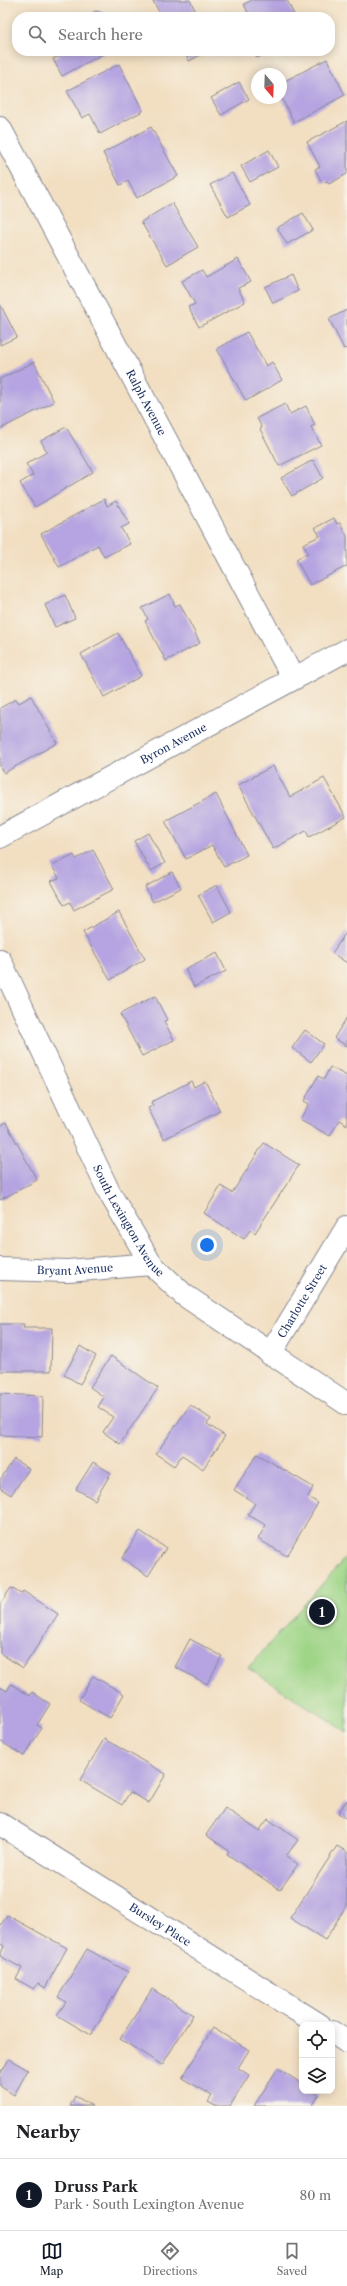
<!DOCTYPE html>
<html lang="en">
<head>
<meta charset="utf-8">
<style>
  body { margin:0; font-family:"Libre Caslon Text",serif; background:#f2f2f2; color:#202124 }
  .controls { position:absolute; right:12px; bottom:12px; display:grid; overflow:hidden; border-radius:8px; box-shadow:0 2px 10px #0003 }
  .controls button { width:36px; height:36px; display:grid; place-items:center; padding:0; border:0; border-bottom:1px solid #e0e0e0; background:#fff; color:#202124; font:20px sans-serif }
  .compass { position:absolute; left:251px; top:68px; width:36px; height:36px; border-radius:50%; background:#fff; box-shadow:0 2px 10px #0003; rotate:161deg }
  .you { position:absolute; left:207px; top:1245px; width:14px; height:14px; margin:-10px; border:3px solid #fff; border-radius:50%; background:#1a73e8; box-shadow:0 0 0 6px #1a73e833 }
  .badge { display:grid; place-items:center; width:26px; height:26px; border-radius:50%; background:#111827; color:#fff; font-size:13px; font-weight:700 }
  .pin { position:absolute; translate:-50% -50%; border:2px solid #fff; box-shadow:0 1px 4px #0006 }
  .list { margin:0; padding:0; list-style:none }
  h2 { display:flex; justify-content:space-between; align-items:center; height:52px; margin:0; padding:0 16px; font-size:17px }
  h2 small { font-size:13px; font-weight:400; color:#757577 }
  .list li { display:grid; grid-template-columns:26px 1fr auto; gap:12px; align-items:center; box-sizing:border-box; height:72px; padding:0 16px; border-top:1px solid #e0e0e0 }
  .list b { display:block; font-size:15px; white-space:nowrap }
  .list p { margin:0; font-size:13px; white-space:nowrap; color:#757577 }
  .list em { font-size:13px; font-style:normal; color:#757577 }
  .icon { flex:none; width:22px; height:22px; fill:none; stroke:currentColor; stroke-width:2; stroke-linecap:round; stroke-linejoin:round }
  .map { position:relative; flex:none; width:347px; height:2106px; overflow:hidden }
  .search { position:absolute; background:#fff; box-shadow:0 2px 10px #0003; left:12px; right:12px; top:12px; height:44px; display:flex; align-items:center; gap:10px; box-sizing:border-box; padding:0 14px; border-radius:16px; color:#757577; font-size:15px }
  .sheet { height:124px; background:#fff }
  nav { display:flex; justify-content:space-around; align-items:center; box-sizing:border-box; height:56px; border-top:1px solid #e0e0e0; background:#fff; font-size:11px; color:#757577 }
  nav a { display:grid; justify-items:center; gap:2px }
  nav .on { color:#111827 }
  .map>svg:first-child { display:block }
  .green { fill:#9fd587; stroke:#5d8272 }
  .building { fill:#b5a4e1 }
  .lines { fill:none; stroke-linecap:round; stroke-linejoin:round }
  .minor-casing { stroke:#868790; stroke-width:24 }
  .minor { stroke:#fff; stroke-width:22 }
  .labels { text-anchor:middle; stroke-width:4; stroke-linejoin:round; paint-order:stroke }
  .street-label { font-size:11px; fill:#1b2f5e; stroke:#f7f3e8 }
</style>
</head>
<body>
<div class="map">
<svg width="347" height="2106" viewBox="0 0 347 2106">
  <rect width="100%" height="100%" fill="#f7f3e8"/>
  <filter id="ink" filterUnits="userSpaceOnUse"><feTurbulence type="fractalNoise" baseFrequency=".025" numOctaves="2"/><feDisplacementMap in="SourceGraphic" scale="8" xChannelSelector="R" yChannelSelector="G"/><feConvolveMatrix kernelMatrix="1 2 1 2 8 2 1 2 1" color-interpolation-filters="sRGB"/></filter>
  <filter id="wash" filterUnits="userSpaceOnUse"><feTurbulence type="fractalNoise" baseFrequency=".012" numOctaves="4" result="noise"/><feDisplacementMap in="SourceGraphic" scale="16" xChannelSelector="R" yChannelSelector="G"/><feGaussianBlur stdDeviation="0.9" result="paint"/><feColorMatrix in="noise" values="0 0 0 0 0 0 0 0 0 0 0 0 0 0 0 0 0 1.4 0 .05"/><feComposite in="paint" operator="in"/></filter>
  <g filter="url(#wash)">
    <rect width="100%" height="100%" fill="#f2dfc2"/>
    <!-- green -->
    <polygon class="green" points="347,1556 347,1732 248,1668"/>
    <g id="blocks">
      <!-- building -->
      <g class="building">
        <polygon points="155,0 190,0 196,12 188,17 162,17 153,1"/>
        <polygon points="252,0 287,0 295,17 246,17 249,15 244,4"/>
        <polygon points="96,11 116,17 85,17"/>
        <polygon points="56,51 108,51 62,76 53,59 59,56"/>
        <polygon points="184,51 208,51 189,61"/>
        <polygon points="253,51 272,51 257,58"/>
        <polygon points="327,59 345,95 294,122 281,97 281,83"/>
        <polygon points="119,64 143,111 100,134 90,114 82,118 67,91"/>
        <polygon points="239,82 249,99 221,115 211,98"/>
        <polygon points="347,121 347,174 329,184 327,181 322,183 315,169 320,167 307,142"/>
        <polygon points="151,127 178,176 137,198 128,181 120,185 103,153"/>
        <polygon points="269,150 278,167 250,182 241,166"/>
        <polygon points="232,173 250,205 228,217 210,185"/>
        <polygon points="172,203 198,247 167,265 141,222"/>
        <polygon points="303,213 313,230 287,244 277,228"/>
        <polygon points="238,259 251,282 238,288 245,302 199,327 188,307 195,304 182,281 202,270 206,277"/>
        <polygon points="291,275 298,291 273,303 265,287"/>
        <polygon points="0,304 17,337 0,345"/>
        <polygon points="347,310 347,348 344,349 329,319"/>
        <polygon points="247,332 266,366 272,362 282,380 246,401 217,349"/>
        <polygon points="34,362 54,402 0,429 0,379"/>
        <polygon points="285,404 290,414 306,406 315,425 311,427 321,445 279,466 260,429 262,428 257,418"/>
        <polygon points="66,427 93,472 35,507 20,483 33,475 26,464 47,452 41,441"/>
        <polygon points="313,460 323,478 292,496 281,478"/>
        <polygon points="104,499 107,506 116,501 129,524 121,528 130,544 104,557 98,545 59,567 41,534"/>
        <polygon points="334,518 337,524 340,523 347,536 347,566 310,585 296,559 308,553 303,544 320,536 315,528"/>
        <polygon points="170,594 175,606 180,604 200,643 166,661 145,621 148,619 142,608"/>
        <polygon points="65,595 75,618 55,627 45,605"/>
        <polygon points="118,633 141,676 104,697 81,654"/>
        <polygon points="31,696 57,743 4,773 0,767 0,708 16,699 19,703"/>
        <polygon points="273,766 290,797 324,778 346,817 309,837 306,831 273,849 238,785"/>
        <polygon points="216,794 247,855 224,867 212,845 186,859 165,821"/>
        <polygon points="148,833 165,863 151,871 134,841"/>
        <polygon points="93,850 114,889 74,910 70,902 64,905 51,881 59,878 52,866 74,855 76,859"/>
        <polygon points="172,872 181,888 153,902 145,887"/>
        <polygon points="217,885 231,912 213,922 198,895"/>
        <polygon points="119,912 145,959 110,980 83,932"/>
        <polygon points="347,931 347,963 332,953"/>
        <polygon points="217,953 226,971 194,987 185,969"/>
        <polygon points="155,996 167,1020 164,1021 174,1040 142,1056 120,1014"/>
        <polygon points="347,1017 347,1046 334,1038"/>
        <polygon points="305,1030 324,1044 311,1062 292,1048"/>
        <polygon points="330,1067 347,1076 347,1125 339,1120 330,1136 300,1119 309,1104 304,1101 318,1076 324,1079"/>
        <polygon points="191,1081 194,1087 205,1081 220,1111 164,1139 148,1108 153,1106 151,1102"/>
        <polygon points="6,1123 37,1180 0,1200 0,1126"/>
        <polygon points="264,1143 299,1165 255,1233 250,1230 244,1239 204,1213 221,1186 232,1193"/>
        <polygon points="0,1324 24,1324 23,1328 52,1328 51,1371 0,1371"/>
        <polygon points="80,1346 96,1356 80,1384 64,1375"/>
        <polygon points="111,1356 158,1388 120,1444 103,1432 113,1417 98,1407 104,1397 90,1387"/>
        <polygon points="0,1394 43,1396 42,1437 0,1435"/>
        <polygon points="190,1405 211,1419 207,1424 225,1436 203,1469 182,1455 174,1466 156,1454"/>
        <polygon points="257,1454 313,1487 308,1497 318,1503 287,1556 258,1539 266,1525 248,1515 255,1503 234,1490"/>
        <polygon points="14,1459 29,1469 11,1495 0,1488 0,1480"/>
        <polygon points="93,1462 111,1473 95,1500 76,1489"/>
        <polygon points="140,1531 166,1548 148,1576 122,1558"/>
        <polygon points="11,1588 21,1594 23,1591 58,1614 23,1668 0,1653 0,1604"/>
        <polygon points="190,1639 222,1656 207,1684 175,1667"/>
        <polygon points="93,1676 124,1694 110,1718 79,1700"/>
        <polygon points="11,1684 30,1696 32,1692 50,1704 37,1725 42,1728 24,1756 0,1741 0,1687 7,1691"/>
        <polygon points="104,1739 166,1774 149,1803 130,1792 122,1805 80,1780"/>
        <polygon points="347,1800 347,1819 338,1813"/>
        <polygon points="225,1808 259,1831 268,1819 298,1840 286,1856 298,1864 280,1890 227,1854 229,1851 206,1835"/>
        <polygon points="337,1846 347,1852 347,1905 325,1940 290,1918"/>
        <polygon points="7,1915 67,1948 45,1988 38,1983 34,1989 16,1979 22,1968 0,1956 4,1946 0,1943 0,1927"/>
        <polygon points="87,1949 128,1972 91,2035 57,2015 66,2002 58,1997"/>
        <polygon points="152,1989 193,2015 162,2065 120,2039"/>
        <polygon points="213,2028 249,2050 238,2068 249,2075 230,2106 215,2106 208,2102 212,2096 182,2078"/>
        <polygon points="9,2059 28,2070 14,2095 0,2086 0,2075"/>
        <polygon points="278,2068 302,2084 302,2091 313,2091 319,2095 313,2105 315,2106 254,2106"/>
        <polygon points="75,2096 92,2106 70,2106"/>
      </g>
    </g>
  </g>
  <g filter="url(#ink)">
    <use href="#blocks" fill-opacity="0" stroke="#868790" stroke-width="1"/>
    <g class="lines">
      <!-- minor casing -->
      <g class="minor-casing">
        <g id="minor">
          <path id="s1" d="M0,128L293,678"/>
          <path id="s2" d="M0,837L347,650"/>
          <path id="s3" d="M0,960L109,1192L151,1264L184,1295L347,1404"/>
          <path id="s4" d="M0,1269L68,1271L151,1264"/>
          <path id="s5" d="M270,1354L347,1227"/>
          <path id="s6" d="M0,1824L320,2025"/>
          <polyline points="332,2032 347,2042"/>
        </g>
      </g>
      <!-- minor -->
      <use href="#minor" class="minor"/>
    </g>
  </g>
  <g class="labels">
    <!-- street labels -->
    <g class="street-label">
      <text dy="4" stroke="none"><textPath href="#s1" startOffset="311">Ralph Avenue</textPath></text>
      <text dy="4" stroke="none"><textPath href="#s2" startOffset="197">Byron Avenue</textPath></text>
      <text dy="4" stroke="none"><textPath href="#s3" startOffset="291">South Lexington Avenue</textPath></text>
      <text dy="4" stroke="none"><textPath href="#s4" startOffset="75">Bryant Avenue</textPath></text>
      <text dy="4" stroke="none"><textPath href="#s5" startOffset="62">Charlotte Street</textPath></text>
      <text dy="4" stroke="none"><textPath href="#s6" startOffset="189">Bursley Place</textPath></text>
    </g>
  </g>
</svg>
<div class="controls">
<button><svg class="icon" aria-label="locate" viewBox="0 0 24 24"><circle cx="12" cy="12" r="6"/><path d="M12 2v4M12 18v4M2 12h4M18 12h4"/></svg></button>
<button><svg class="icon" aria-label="layers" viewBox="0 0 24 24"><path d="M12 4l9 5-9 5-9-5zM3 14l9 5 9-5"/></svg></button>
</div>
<svg class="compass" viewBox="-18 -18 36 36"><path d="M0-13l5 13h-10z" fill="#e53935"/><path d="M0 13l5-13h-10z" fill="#757577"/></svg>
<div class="you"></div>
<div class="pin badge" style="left:322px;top:1612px">1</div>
<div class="search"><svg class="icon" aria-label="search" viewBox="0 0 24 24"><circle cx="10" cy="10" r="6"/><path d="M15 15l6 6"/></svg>Search here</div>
</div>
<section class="sheet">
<h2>Nearby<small></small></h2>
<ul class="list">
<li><span class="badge">1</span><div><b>Druss Park</b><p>Park · South Lexington Avenue</p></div><em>80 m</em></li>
</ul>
</section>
<nav>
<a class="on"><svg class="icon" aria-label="map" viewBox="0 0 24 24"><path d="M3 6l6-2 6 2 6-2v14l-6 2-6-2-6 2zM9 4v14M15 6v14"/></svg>Map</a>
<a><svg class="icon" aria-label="directions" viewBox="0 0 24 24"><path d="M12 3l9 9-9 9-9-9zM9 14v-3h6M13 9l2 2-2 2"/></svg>Directions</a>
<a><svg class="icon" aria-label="saved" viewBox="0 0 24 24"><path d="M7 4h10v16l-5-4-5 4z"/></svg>Saved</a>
</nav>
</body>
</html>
